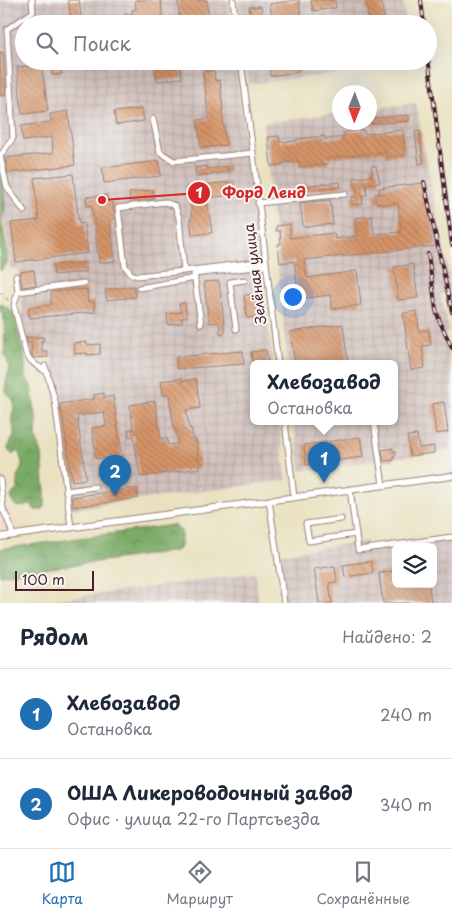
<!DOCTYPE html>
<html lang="ru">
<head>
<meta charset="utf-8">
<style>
  body { margin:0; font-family:"Playpen Sans",sans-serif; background:#f2f2f3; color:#1f2937 }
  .controls { position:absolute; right:15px; bottom:15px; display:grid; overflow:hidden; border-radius:8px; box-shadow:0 5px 20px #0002 }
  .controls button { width:45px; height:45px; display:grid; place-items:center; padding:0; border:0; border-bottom:1px solid #e0e1e3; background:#fff; color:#1f2937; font:25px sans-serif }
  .compass { position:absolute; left:332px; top:85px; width:45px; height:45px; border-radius:50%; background:#fff; box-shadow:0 5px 20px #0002; rotate:181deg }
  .scale { position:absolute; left:15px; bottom:12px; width:79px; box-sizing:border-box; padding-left:5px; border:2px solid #4a1f2b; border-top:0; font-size:14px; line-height:18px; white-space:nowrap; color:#4a1f2b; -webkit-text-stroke:4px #f6f6f2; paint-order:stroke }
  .you { position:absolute; left:292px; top:296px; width:18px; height:18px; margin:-12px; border:4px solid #fff; border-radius:50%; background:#1a73e8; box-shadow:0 0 0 8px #1a73e833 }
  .badge { display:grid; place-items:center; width:32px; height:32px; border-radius:50%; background:#1f6fb2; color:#fff; font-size:16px; font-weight:700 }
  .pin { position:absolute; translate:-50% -41px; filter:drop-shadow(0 1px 2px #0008) }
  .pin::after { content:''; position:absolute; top:26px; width:18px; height:15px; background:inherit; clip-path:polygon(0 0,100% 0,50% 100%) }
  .popup { position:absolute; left:250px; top:360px; width:148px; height:65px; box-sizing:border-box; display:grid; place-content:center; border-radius:8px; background:#fff; filter:drop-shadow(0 1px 4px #0005); font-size:16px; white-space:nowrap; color:#747a83 }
  .popup b { font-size:19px; color:#1f2937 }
  .popup::after { content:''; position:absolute; left:50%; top:100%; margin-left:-10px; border:10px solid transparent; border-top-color:#fff }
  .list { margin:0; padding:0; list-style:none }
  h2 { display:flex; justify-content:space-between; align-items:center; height:65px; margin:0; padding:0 20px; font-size:21px }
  h2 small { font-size:16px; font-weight:400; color:#747a83 }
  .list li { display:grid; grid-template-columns:32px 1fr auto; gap:15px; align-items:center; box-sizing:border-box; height:90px; padding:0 20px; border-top:1px solid #e0e1e3 }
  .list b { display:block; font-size:19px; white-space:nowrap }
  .list p { margin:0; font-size:16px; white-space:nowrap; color:#747a83 }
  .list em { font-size:16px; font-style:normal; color:#747a83 }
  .icon { flex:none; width:28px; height:28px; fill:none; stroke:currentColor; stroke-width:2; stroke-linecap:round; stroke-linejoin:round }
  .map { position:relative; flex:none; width:452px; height:603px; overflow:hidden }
  .search { position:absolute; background:#fff; box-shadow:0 5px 20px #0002; left:15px; right:15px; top:15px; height:55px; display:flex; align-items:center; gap:12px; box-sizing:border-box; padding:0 18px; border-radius:28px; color:#747a83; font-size:19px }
  .sheet { height:245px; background:#fff }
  nav { display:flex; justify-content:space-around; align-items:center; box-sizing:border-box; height:70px; border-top:1px solid #e0e1e3; background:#fff; font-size:14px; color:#747a83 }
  nav a { display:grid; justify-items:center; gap:2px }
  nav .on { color:#1f6fb2 }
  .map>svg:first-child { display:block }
  .built { fill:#f4d3c1 }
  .industrial { fill:url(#industrial-grid); fill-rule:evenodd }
  .forest { fill:url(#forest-crowns); stroke:#626548 }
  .building { fill:url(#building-back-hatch) }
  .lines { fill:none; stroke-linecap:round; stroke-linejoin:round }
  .minor-casing { stroke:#9a8075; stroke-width:7 }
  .major-casing { stroke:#9a8075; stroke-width:8 }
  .path { stroke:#9a8075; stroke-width:1; stroke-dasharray:4 4; stroke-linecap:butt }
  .minor { stroke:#fff; stroke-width:5 }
  .major { stroke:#fff; stroke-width:6 }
  .rail-casing { stroke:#4a1f2b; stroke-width:4 }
  .rail { stroke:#f6f6f2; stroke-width:2; stroke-dasharray:5.5; stroke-linecap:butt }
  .labels { text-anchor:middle; stroke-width:4; stroke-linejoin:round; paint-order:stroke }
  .street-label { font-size:14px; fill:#4a1f2b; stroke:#f6f6f2 }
  .leader { fill:none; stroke:#d62828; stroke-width:2 }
  .callout-dot { fill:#d62828; stroke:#f6f6f2; stroke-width:2 }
  .mark-label { font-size:15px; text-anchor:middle; font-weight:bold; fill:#fff }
  .callout-label { font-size:15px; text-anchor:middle; font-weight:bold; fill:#d62828; stroke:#f6f6f2; stroke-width:4; stroke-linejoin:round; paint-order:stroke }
</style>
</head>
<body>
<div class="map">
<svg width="452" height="603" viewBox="0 0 452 603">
  <defs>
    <pattern id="industrial-grid" width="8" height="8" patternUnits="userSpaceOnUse" patternTransform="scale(1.25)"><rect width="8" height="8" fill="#d0c0bc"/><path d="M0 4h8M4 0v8" fill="none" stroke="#b4a5a2"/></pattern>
    <pattern id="forest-crowns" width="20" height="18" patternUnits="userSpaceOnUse" patternTransform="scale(1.25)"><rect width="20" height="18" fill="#7aab66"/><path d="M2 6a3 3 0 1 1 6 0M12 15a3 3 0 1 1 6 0" fill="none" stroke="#668b54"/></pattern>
    <pattern id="building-back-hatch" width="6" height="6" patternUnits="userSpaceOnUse" patternTransform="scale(1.25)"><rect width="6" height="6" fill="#d69468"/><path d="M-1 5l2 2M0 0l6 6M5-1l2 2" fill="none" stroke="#b07856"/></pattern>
  </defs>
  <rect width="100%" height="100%" fill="#f6f6f2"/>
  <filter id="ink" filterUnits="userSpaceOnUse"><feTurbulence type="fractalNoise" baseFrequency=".02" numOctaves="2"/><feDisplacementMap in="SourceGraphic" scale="10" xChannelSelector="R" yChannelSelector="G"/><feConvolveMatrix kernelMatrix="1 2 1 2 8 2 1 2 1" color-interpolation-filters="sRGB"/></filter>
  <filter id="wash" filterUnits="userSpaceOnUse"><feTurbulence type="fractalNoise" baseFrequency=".0096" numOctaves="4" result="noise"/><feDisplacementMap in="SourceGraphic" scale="20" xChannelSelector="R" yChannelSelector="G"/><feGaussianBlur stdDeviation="1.12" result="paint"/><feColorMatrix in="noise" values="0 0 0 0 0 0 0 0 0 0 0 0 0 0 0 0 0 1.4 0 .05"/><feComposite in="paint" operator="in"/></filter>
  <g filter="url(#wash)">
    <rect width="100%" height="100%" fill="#e9e1bf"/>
    <!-- built -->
    <polygon class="built" points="0,469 4,476 7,506 18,525 24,527 0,530"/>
    <!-- industrial -->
    <g class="industrial">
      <polygon points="0,0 228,0 231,24 24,24 24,61 235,61 273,364 254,364 254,422 279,422 286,480 72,509 55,382 53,359 51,359 50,357 33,359 27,354 18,269 10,269 0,180"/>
      <polygon points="238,0 403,0 406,24 241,24"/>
      <polygon points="246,61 410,61 411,65 249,84"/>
      <polygon points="416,103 424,148 452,290 440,295 449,331 444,335 446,341 452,380 452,450 301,471 294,422 394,422 394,364 288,364 263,123 339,113 340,122 370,122 370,109"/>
      <path d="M452,537V603H284L277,554L367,541V548ZM396,547H433V584H396Z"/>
      <polygon points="255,573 259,603 20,603 68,598"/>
    </g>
    <!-- forest -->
    <g class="forest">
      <polygon points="0,172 2,177 5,208 3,215 2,222 7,253 7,264 0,271"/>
      <path d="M0,303L10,309L14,315L25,360V375L31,387L37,421L36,438L42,454L44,484L45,489V505L42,510H35L31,504C23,507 14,510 11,498L13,493L18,489L17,477L22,467V462L19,452L17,451L14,454H12L8,450C8,445 12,441 14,436C15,428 12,423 12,416C12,410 13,414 14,408C16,401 10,396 5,392C5,380 13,367 5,356L4,318L0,309Z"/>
      <polygon points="173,525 181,531 181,547 176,551 0,575 0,549"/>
    </g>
    <g id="blocks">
      <!-- building -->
      <g class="building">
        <polygon points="68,0 79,0 82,24 72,24"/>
        <polygon points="135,0 161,0 163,24 126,24 125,14 132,14 132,10 136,9"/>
        <polygon points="178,0 207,0 209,24 180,24"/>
        <polygon points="297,0 299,0 301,16 272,19 270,4"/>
        <polygon points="311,0 335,0 336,8 313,11"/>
        <polygon points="366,0 381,0 385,24 369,24"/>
        <polygon points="261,6 263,24 251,24 249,7"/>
        <polygon points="0,52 3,52 6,95 0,96"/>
        <polygon points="28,61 41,61 48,111 22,114 17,67 29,66"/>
        <polygon points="50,61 61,61 62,74 52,75"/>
        <polygon points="154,61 170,61 170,68 180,67 182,78 157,81"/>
        <polygon points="298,63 299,72 270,76 269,66"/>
        <polygon points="214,70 215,81 220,80 223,110 222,110 226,145 201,148 197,120 209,119 203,72"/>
        <polygon points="142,109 144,121 116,125 114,112"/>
        <polygon points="68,111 75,165 8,173 5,158 53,153 52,137 23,141 21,126 51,122 50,114"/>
        <polygon points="409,115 409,121 370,124 370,120 375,119 375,118"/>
        <polygon points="364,130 364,134 403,130 405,155 386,157 385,152 327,158 328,164 300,167 299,161 282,163 282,165 271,166 268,137 279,136 280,142 297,141 297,139 325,136 325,139 344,137 344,132"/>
        <polygon points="420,131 423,163 419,164 415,132"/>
        <polygon points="159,161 161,176 104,183 102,168"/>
        <polygon points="207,166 207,169 228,166 229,172 196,176 195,168"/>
        <polygon points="371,166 376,166 380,183 366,184 367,195 362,196 363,204 352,205 351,197 357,196 356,185 354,185 354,178 372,176"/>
        <polygon points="73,174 79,224 84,223 88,253 16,262 11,223 39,220 34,178"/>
        <polygon points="230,182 231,195 207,198 212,233 192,235 190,219 192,219 190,200 188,201 186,187"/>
        <polygon points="340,182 341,187 304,191 303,186"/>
        <polygon points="423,183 437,246 304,260 307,278 357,271 361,305 332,309 330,295 299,299 294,261 280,263 278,244 281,244 280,231 276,231 276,226 290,224 290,238 334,233 335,239 357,236 355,218 372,216 374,234 401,232 398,203 381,205 381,203 376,203 375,194 380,194 379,188"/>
        <polygon points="153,190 154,199 130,202 129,193"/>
        <polygon points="107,195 108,202 113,202 115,219 110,220 115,261 99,263 92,205 87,206 86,197"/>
        <polygon points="330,200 333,224 303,227 300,203"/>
        <polygon points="86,263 86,272 54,275 53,265"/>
        <polygon points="413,264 418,298 398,300 394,267"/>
        <polygon points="34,270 36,285 22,287 20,272"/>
        <polygon points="219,281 225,333 220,334 219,322 209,323 204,282"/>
        <polygon points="134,286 136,297 107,300 105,290"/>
        <polygon points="87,289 88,302 94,301 95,312 30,318 28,308 51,305 51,292"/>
        <polygon points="255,294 257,317 247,318 244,295"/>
        <polygon points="185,303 187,317 182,318 182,323 168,325 167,314 181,312 179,304"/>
        <polygon points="417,311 419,331 429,330 431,345 422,346 425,368 411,370 403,313"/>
        <polygon points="343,324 348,364 295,364 290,332"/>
        <polygon points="26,337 31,337 31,338 43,337 44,341 41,341 42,351 47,351 48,357 34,358 32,355 31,342 28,343"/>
        <polygon points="87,342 87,345 100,344 100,354 87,355 87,353 75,354 74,343"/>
        <polygon points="266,350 268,364 253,364 251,352"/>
        <polygon points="243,351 244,364 177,369 176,357"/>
        <polygon points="182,378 182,381 196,379 200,408 186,410 189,428 191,428 193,439 196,439 200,468 140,477 134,436 129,437 128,430 133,429 130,405 155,401 161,439 167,438 168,445 178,444 176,430 174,430 169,394 163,395 161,381"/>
        <polygon points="104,393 104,398 113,396 124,472 113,473 110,457 96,459 92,428 106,426 104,412 77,416 86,479 72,481 62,412 61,412 60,404 94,399 94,395"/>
        <polygon points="444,402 448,432 436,434 432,404"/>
        <polygon points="417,435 419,448 434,446 434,453 410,456 407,436"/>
        <polygon points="360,437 363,457 306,465 304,445"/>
        <polygon points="393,448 393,452 396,451 396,455 394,456 394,460 384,461 382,450"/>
        <polygon points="137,488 138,498 73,507 72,497"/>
        <polygon points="371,561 373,573 345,577 343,565"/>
        <polygon points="335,566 337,582 329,583 332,603 319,603 314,569"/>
        <polygon points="396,571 396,584 429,584 431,603 383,603 379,573"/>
      </g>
    </g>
  </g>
  <g filter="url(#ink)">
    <use href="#blocks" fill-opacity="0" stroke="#9a8075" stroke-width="1"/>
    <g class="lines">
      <!-- minor casing -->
      <g class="minor-casing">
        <g id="minor">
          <polyline points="233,0 236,24"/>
          <polyline points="241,61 253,153 278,364"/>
          <polyline points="153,119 160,152 174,161 253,153"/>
          <polyline points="258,203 345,194"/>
          <polyline points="24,211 7,187 0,156 13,138 7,29 33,12 32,0"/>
          <polyline points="184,271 137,276 131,274 125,266 118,208 165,202 175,206 179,218 184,271 265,261"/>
          <path d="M16,276L18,292L15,301L14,306L26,354C31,363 39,367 47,372"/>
          <polyline points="139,288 195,278"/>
          <polyline points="18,292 84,283"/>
          <polyline points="201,324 194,274 265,266"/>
          <polyline points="236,329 230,282 245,280"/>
          <polyline points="45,366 55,401 71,527"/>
          <polyline points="285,422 294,497"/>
          <polyline points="374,422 383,485"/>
          <polyline points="0,479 3,509"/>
          <polyline points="350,489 358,550 452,537"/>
          <polyline points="66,491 95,487"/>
          <polyline points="269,500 284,603"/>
          <path d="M0,506C7,514 10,525 13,535"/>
          <polyline points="341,519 306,524 309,541 356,534"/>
        </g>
      </g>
      <!-- major casing -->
      <g class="major-casing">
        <polyline id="major" points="0,537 452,476"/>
      </g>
      <!-- path -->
      <polyline class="path" points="0,292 9,301"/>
      <!-- minor -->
      <use href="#minor" class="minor"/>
      <!-- major -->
      <use href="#major" class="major"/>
      <!-- rail casing -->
      <g class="rail-casing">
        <g id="rail">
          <polyline points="421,0 424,24"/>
          <polyline points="428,57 452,245"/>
          <polyline points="424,182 452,312"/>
          <polyline points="428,254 436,310 440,322 452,348"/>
        </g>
      </g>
      <!-- rail -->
      <use href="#rail" class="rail"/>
    </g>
  </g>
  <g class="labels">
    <!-- street labels -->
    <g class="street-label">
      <text transform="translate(255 274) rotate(-97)" y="5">Зелёная улица</text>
    </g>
  </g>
  <!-- callouts -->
  <path class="leader" d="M102 200L199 193"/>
  <g class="callout-dot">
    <circle cx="102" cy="200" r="5"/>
    <circle cx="199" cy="193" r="12"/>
  </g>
  <g class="mark-label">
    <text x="199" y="198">1</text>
  </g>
  <g class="callout-label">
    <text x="264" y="198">Форд Ленд</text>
  </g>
</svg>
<div class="controls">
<button><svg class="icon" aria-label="layers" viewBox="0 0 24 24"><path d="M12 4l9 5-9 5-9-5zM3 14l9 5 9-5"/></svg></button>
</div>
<svg class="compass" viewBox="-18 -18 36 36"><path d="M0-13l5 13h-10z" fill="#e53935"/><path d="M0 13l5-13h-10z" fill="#747a83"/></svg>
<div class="scale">100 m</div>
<div class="you"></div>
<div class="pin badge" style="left:324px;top:483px">1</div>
<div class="popup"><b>Хлебозавод</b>Остановка</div>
<div class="pin badge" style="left:115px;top:496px">2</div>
<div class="search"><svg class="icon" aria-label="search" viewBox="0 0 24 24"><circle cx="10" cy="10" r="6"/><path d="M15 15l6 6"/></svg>Поиск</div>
</div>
<section class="sheet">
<h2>Рядом<small>Найдено: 2</small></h2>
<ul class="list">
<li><span class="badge">1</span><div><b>Хлебозавод</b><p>Остановка</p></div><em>240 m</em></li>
<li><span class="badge">2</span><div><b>ОША Ликероводочный завод</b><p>Офис · улица 22-го Партсъезда</p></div><em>340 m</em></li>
</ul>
</section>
<nav>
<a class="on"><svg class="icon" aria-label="map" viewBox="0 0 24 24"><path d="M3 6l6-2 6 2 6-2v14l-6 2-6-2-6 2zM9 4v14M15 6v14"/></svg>Карта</a>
<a><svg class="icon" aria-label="directions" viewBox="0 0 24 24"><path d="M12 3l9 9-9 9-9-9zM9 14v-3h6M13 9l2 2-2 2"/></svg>Маршрут</a>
<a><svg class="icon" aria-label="saved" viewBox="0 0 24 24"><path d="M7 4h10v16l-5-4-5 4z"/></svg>Сохранённые</a>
</nav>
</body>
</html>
